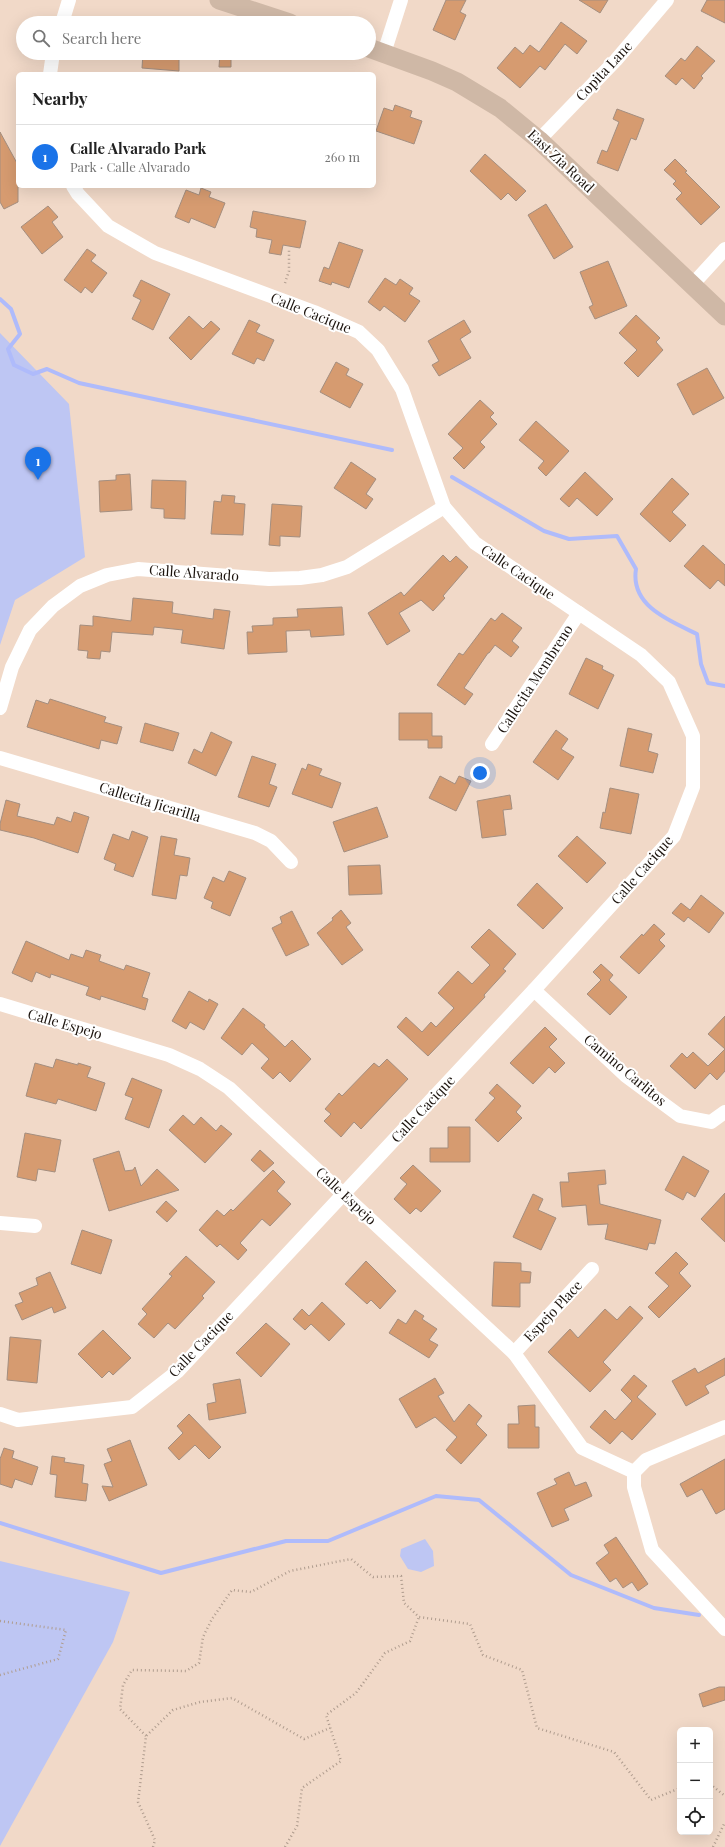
<!DOCTYPE html>
<html lang="en">
<head>
<meta charset="utf-8">
<style>
  body { margin:0; font-family:"Playfair Display",serif; background:#f6f6f6; color:#222 }
  .controls { position:absolute; right:12px; bottom:12px; display:grid; overflow:hidden; border-radius:6px; box-shadow:0 4px 16px #0002 }
  .controls button { width:36px; height:36px; display:grid; place-items:center; padding:0; border:0; border-bottom:1px solid #e0e0e0; background:#fff; color:#222; font:20px sans-serif }
  .you { position:absolute; left:480px; top:773px; width:14px; height:14px; margin:-10px; border:3px solid #fff; border-radius:50%; background:#1a73e8; box-shadow:0 0 0 6px #1a73e833 }
  .badge { display:grid; place-items:center; width:26px; height:26px; border-radius:50%; background:#1a73e8; color:#fff; font-size:13px; font-weight:700 }
  .pin { position:absolute; translate:-50% -33px; filter:drop-shadow(0 1px 2px #0008) }
  .pin::after { content:''; position:absolute; top:21px; width:14px; height:12px; background:inherit; clip-path:polygon(0 0,100% 0,50% 100%) }
  .list { margin:0; padding:0; list-style:none }
  h2 { display:flex; justify-content:space-between; align-items:center; height:52px; margin:0; padding:0 16px; font-size:17px }
  h2 small { font-size:13px; font-weight:400; color:#767676 }
  .list li { display:grid; grid-template-columns:26px 1fr auto; gap:12px; align-items:center; box-sizing:border-box; height:64px; padding:0 16px; border-top:1px solid #e0e0e0 }
  .list b { display:block; font-size:15px; white-space:nowrap }
  .list p { margin:0; font-size:13px; white-space:nowrap; color:#767676 }
  .list em { font-size:13px; font-style:normal; color:#767676 }
  .icon { flex:none; width:22px; height:22px; fill:none; stroke:currentColor; stroke-width:2; stroke-linecap:round; stroke-linejoin:round }
  .map { position:relative; flex:none; width:725px; height:1847px; overflow:hidden }
  .search { position:absolute; background:#fff; box-shadow:0 4px 16px #0002; left:16px; top:16px; width:360px; height:44px; display:flex; align-items:center; gap:10px; box-sizing:border-box; padding:0 14px; border-radius:22px; color:#767676; font-size:15px }
  .panel { position:absolute; background:#fff; box-shadow:0 4px 16px #0002; left:16px; top:72px; width:360px; height:116px; border-radius:6px }
  .map>svg:first-child { display:block }
  .green { fill:#bec6f3 }
  .lines { fill:none; stroke-linecap:round; stroke-linejoin:round }
  .stream { stroke:#afbbfb; stroke-width:4 }
  .building { fill:#d69b70; stroke:#a48e7f }
  .path { stroke:#af9c8e; stroke-width:2.5; stroke-dasharray:1 3; stroke-linecap:butt }
  .street { stroke:#fff; stroke-width:14 }
  .secondary { stroke:#cfb8a6; stroke-width:19 }
  .labels { text-anchor:middle; stroke-width:4; stroke-linejoin:round; paint-order:stroke }
  .street-label { font-size:14px; fill:#1b130d; stroke:#fff }
</style>
</head>
<body>
<div class="map">
<svg width="725" height="1847" viewBox="0 0 725 1847">
  <rect width="100%" height="100%" fill="#f1d9c8"/>
  <!-- green -->
  <g class="green">
    <polygon points="0,333 69,404 85,557 15,600 0,645"/>
    <polygon points="425,1539 433,1551 434,1566 421,1572 408,1569 400,1556 401,1549"/>
    <polygon points="0,1561 130,1592 113,1642 0,1846"/>
  </g>
  <g class="lines">
    <!-- stream -->
    <g class="stream">
      <polyline points="0,299 11,309 20,334 8,349 14,365 33,374 47,369 79,383 392,450"/>
      <path d="M452,477L544,531L569,539L617,536L636,569C630,606 670,621 697,634L701,664L708,683L725,686"/>
      <polyline points="0,1523 161,1573 286,1541 328,1541 436,1496 479,1500 571,1575 654,1608 699,1615"/>
    </g>
  </g>
  <!-- building -->
  <g class="building">
    <polygon points="446,0 466,0 460,12 466,15 455,40 433,30"/>
    <polygon points="579,0 608,0 600,13"/>
    <polygon points="707,0 725,0 725,23 701,11"/>
    <polygon points="561,22 587,41 577,54 565,44 545,70 540,66 520,88 497,68 515,47 523,54 530,45 539,52"/>
    <polygon points="697,46 715,61 701,76 703,78 694,89 682,78 676,85 665,76 681,58 685,61"/>
    <polygon points="143,53 179,53 179,71 142,68"/>
    <polygon points="220,53 231,53 231,67 219,67"/>
    <polygon points="395,105 412,111 410,117 422,121 414,144 376,131 384,108 393,111"/>
    <polygon points="617,109 644,119 636,140 631,138 618,171 597,163 602,150 607,152 619,122 613,119"/>
    <polygon points="0,132 18,165 18,202 4,209 0,202"/>
    <polygon points="485,154 526,191 516,201 508,193 501,200 470,171"/>
    <polygon points="675,159 687,171 685,172 720,207 701,225 676,199 682,193 673,184 676,181 664,170"/>
    <polygon points="201,188 211,192 209,197 225,203 215,228 191,218 189,223 175,217 186,190 199,195"/>
    <polygon points="546,204 573,247 554,259 528,215"/>
    <polygon points="48,206 58,217 52,222 63,237 42,254 21,227"/>
    <polygon points="253,211 306,221 300,248 283,245 281,255 269,253 272,240 256,237 257,229 250,227"/>
    <polygon points="339,242 363,250 349,288 332,282 331,285 319,281 324,267 329,269"/>
    <polygon points="87,249 96,255 91,261 107,273 92,293 85,287 81,293 64,280"/>
    <polygon points="608,261 627,306 595,319 589,307 593,305 580,272"/>
    <polygon points="385,278 396,285 400,279 413,288 409,294 420,301 405,322 384,306 380,311 368,302"/>
    <polygon points="141,280 170,294 153,330 132,319 141,300 133,296"/>
    <polygon points="636,315 660,338 656,342 663,350 638,377 624,363 637,350 619,333"/>
    <polygon points="189,316 203,329 211,321 220,329 191,360 169,338"/>
    <polygon points="249,320 260,325 256,332 274,340 264,361 257,358 254,364 232,354"/>
    <polygon points="464,320 471,332 460,339 471,358 439,376 432,365 439,361 428,341"/>
    <polygon points="336,362 349,369 346,375 363,384 350,408 320,392"/>
    <polygon points="707,368 724,398 693,415 677,384"/>
    <polygon points="480,400 494,413 490,417 497,424 480,442 485,447 464,469 453,458 463,448 448,434"/>
    <polygon points="536,421 569,451 546,476 538,468 544,461 519,440"/>
    <polygon points="351,462 376,479 366,494 373,499 366,509 334,488"/>
    <polygon points="585,472 613,499 597,516 577,498 569,507 560,499"/>
    <polygon points="130,474 132,510 100,512 99,481 116,480 116,475"/>
    <polygon points="672,478 689,494 672,512 686,525 670,542 640,514"/>
    <polygon points="152,480 186,481 185,519 164,518 164,509 151,508"/>
    <polygon points="222,495 235,496 234,503 245,504 243,535 211,534 214,501 221,502"/>
    <polygon points="272,504 302,506 300,537 280,536 280,546 269,545"/>
    <polygon points="703,545 725,565 725,586 718,580 710,589 684,566"/>
    <polygon points="443,555 450,562 456,556 468,567 443,596 445,598 433,611 421,600 399,613 410,631 387,645 368,613 401,592 404,596"/>
    <polygon points="133,598 173,602 172,613 213,619 214,609 230,611 224,649 181,643 183,630 154,627 153,635 112,632 110,652 101,651 100,659 87,658 88,651 78,650 80,625 93,626 93,616 131,621"/>
    <polygon points="342,607 344,635 311,637 310,630 286,631 287,652 248,654 247,632 253,632 252,626 273,625 273,618 298,617 297,609"/>
    <polygon points="502,613 522,628 512,641 519,647 511,657 495,645 489,653 488,653 464,688 473,694 465,705 437,685 459,653 463,655 491,618 495,621"/>
    <polygon points="586,658 603,666 602,669 614,675 598,709 569,694"/>
    <polygon points="50,699 106,717 104,722 122,727 117,744 101,740 99,749 27,727 36,700 48,704"/>
    <polygon points="399,713 432,713 432,736 442,736 442,748 428,748 428,740 399,740"/>
    <polygon points="145,723 179,733 173,751 140,742"/>
    <polygon points="628,728 652,734 648,751 658,754 653,773 620,766"/>
    <polygon points="556,730 568,739 561,749 574,757 558,780 533,762"/>
    <polygon points="211,732 232,742 216,776 188,763 194,749 202,753"/>
    <polygon points="252,756 276,764 269,784 277,787 269,807 238,797"/>
    <polygon points="308,764 322,769 319,775 341,783 332,808 292,794 302,768 306,770"/>
    <polygon points="440,776 455,784 459,776 471,781 456,811 429,798"/>
    <polygon points="610,788 639,794 631,834 600,828 603,812 605,813"/>
    <polygon points="510,795 512,809 503,810 506,835 482,838 477,801"/>
    <polygon points="6,800 20,804 17,816 54,825 57,817 71,822 74,812 89,817 78,853 34,838 0,830 0,824"/>
    <polygon points="377,807 388,837 344,852 333,822"/>
    <polygon points="132,831 148,837 133,877 114,870 116,864 104,859 113,834 129,840"/>
    <polygon points="161,836 177,839 174,855 190,858 187,876 180,875 176,899 152,895"/>
    <polygon points="577,836 606,863 587,883 558,856"/>
    <polygon points="380,865 382,894 349,895 348,866"/>
    <polygon points="229,871 246,878 230,916 211,908 213,902 204,898 213,877 224,882"/>
    <polygon points="537,883 563,908 543,929 517,905"/>
    <polygon points="701,895 724,913 709,933 688,917 684,922 672,913 681,903 690,910"/>
    <polygon points="341,910 351,923 346,927 363,950 342,965 317,933 333,920 332,918"/>
    <polygon points="292,911 309,945 286,956 272,928 282,923 280,917"/>
    <polygon points="654,924 665,934 659,940 665,946 639,974 620,957 642,934 643,936"/>
    <polygon points="489,929 516,954 503,969 506,971 484,995 485,997 428,1056 397,1027 406,1017 422,1032 431,1022 436,1027 454,1008 438,993 458,971 472,984 490,965 471,947"/>
    <polygon points="26,941 69,960 71,954 83,958 86,950 101,955 99,961 124,970 126,965 150,973 142,997 148,999 145,1010 101,996 100,1000 86,995 89,987 51,974 50,978 36,972 32,982 12,973"/>
    <polygon points="601,964 613,975 609,980 627,997 610,1015 587,994 601,980 593,972"/>
    <polygon points="189,991 208,1002 209,999 218,1004 204,1030 190,1022 186,1029 172,1021"/>
    <polygon points="243,1008 265,1025 264,1027 285,1047 292,1040 311,1059 290,1082 280,1072 273,1079 261,1068 269,1059 252,1043 242,1055 221,1038"/>
    <polygon points="725,1016 725,1071 717,1080 710,1073 695,1089 670,1066 682,1053 687,1058 693,1052 708,1066 725,1049 708,1034"/>
    <polygon points="545,1027 557,1039 549,1047 565,1063 555,1073 549,1067 533,1084 510,1063"/>
    <polygon points="56,1059 78,1065 78,1063 91,1067 87,1077 105,1083 96,1111 58,1099 56,1104 26,1096 35,1063 53,1068"/>
    <polygon points="387,1059 408,1079 361,1129 354,1122 341,1137 324,1121 331,1114 325,1109 339,1093 342,1096 374,1063 379,1067"/>
    <polygon points="132,1078 162,1090 149,1128 125,1119 133,1098 125,1095"/>
    <polygon points="497,1084 521,1106 516,1112 522,1118 498,1142 475,1120 495,1098 489,1093"/>
    <polygon points="183,1115 194,1125 201,1117 216,1131 221,1125 232,1134 205,1163 169,1130"/>
    <polygon points="448,1127 470,1127 470,1162 430,1162 430,1148 448,1148"/>
    <polygon points="25,1133 61,1140 55,1172 38,1169 36,1181 17,1177"/>
    <polygon points="260,1150 274,1163 264,1172 251,1160"/>
    <polygon points="119,1151 125,1171 133,1170 135,1167 141,1186 157,1169 179,1190 109,1211 93,1159"/>
    <polygon points="683,1156 709,1171 695,1197 687,1192 683,1200 665,1190"/>
    <polygon points="413,1165 441,1191 421,1212 416,1208 410,1214 394,1199 407,1184 400,1178"/>
    <polygon points="273,1170 285,1182 277,1191 291,1204 270,1226 262,1219 240,1243 247,1250 238,1260 220,1244 217,1247 199,1230 217,1210 224,1216 231,1209 233,1211"/>
    <polygon points="605,1170 606,1184 598,1185 600,1204 661,1220 655,1244 649,1243 647,1250 605,1239 608,1224 588,1225 586,1205 562,1207 560,1182 569,1182 568,1173"/>
    <polygon points="725,1193 725,1242 701,1219"/>
    <polygon points="533,1194 543,1199 538,1210 556,1218 541,1250 513,1237"/>
    <polygon points="166,1201 177,1211 167,1222 156,1212"/>
    <polygon points="82,1230 112,1240 101,1274 71,1264"/>
    <polygon points="676,1252 688,1264 679,1273 691,1286 659,1318 648,1307 669,1286 655,1273"/>
    <polygon points="186,1256 215,1282 202,1296 204,1298 175,1329 168,1323 154,1338 138,1324 147,1314 142,1309 172,1276 169,1274"/>
    <polygon points="366,1261 396,1291 380,1309 371,1300 367,1304 345,1284"/>
    <polygon points="494,1262 521,1263 521,1271 531,1272 530,1283 520,1283 520,1307 492,1306"/>
    <polygon points="50,1272 66,1308 54,1313 52,1307 22,1320 15,1305 23,1302 19,1293 38,1285 36,1278"/>
    <polygon points="322,1302 345,1324 329,1341 311,1324 305,1330 293,1319 302,1309 309,1316"/>
    <polygon points="630,1306 643,1318 603,1362 611,1370 590,1392 548,1352 570,1329 578,1338 605,1309 617,1320"/>
    <polygon points="415,1310 424,1316 422,1319 437,1329 429,1340 438,1345 429,1358 389,1333 398,1319 406,1324"/>
    <polygon points="266,1323 290,1344 261,1377 236,1353"/>
    <polygon points="103,1330 131,1358 113,1375 109,1371 102,1378 78,1354"/>
    <polygon points="10,1337 41,1340 37,1383 7,1380"/>
    <polygon points="725,1358 725,1375 705,1386 709,1393 686,1406 672,1381 695,1368 698,1373"/>
    <polygon points="634,1375 647,1386 637,1397 656,1414 632,1440 622,1431 610,1444 590,1427 605,1410 615,1420 632,1401 621,1390"/>
    <polygon points="435,1378 444,1393 438,1396 454,1422 469,1404 482,1416 476,1424 487,1435 461,1464 446,1450 457,1437 435,1417 416,1428 399,1399"/>
    <polygon points="240,1379 246,1413 209,1420 207,1404 216,1402 213,1384"/>
    <polygon points="535,1405 535,1427 539,1427 539,1448 508,1448 508,1424 519,1424 518,1406"/>
    <polygon points="189,1414 221,1447 209,1459 195,1445 179,1460 168,1448 183,1433 177,1426"/>
    <polygon points="130,1440 147,1485 109,1501 102,1486 113,1487 104,1464 112,1461 107,1449"/>
    <polygon points="4,1448 14,1451 12,1458 38,1467 32,1485 15,1479 12,1488 0,1484 0,1459"/>
    <polygon points="52,1456 65,1458 64,1462 84,1465 82,1483 88,1484 86,1501 55,1497 57,1475 50,1474"/>
    <polygon points="725,1459 725,1509 716,1514 702,1489 687,1497 680,1484"/>
    <polygon points="569,1472 575,1486 586,1482 592,1496 564,1509 569,1520 552,1527 537,1493 557,1484 554,1479"/>
    <polygon points="616,1537 648,1584 638,1591 632,1582 623,1588 616,1578 610,1582 596,1563 609,1553 604,1545"/>
    <polygon points="719,1687 725,1687 725,1700 703,1707 699,1694"/>
  </g>
  <g class="lines">
    <!-- path -->
    <g class="path">
      <polyline points="285,283 289,271 289,249"/>
      <polyline points="0,1621 66,1630 58,1659 0,1675"/>
      <polyline points="146,1736 120,1709 123,1685 132,1670 186,1671 199,1663 203,1637 212,1619 232,1590 251,1592 290,1571 351,1559 373,1577 401,1576 404,1603 419,1617 470,1624 483,1655 522,1670 537,1728 614,1752 651,1800 680,1788"/>
      <polyline points="710,1784 725,1796"/>
      <polyline points="153,1847 155,1840 138,1802 146,1736 173,1710 200,1702 232,1698 304,1739 330,1728"/>
      <polyline points="285,1847 297,1826 302,1788 341,1761 326,1715 356,1693 385,1653 410,1641 419,1617"/>
      <polyline points="713,1847 725,1822"/>
    </g>
    <!-- street -->
    <g class="street">
      <polyline points="62,23 69,0"/>
      <polyline points="384,53 401,0"/>
      <polyline points="50,74 53,53"/>
      <polyline points="539,140 616,60 667,0"/>
      <polyline points="692,285 725,249"/>
      <polyline points="0,708 12,667 30,630 53,606 80,586 107,575 138,569 269,579 300,578 322,575 347,567 444,507"/>
      <polyline points="492,744 579,613"/>
      <polyline points="0,758 255,833 271,841 291,862"/>
      <polyline points="534,990 626,1076 680,1116 711,1122 725,1112"/>
      <polyline points="0,1004 169,1055 200,1069 229,1088 514,1353 582,1448 634,1472"/>
      <polyline points="0,1223 35,1226"/>
      <polyline points="514,1353 592,1269"/>
      <polyline points="0,1414 18,1420 132,1407 178,1371 534,990 674,836 693,787 693,736 669,682 641,655 475,543 444,507 402,389 378,350 359,332 314,312 155,253 108,226 78,194 73,186"/>
      <polyline points="725,1427 646,1460 634,1472 634,1487 652,1550 725,1629"/>
    </g>
    <!-- secondary -->
    <g class="secondary">
      <polyline points="219,0 290,23"/>
      <polyline points="369,48 432,71 457,82 500,108 539,140 725,316"/>
    </g>
  </g>
  <g class="labels">
    <!-- street labels -->
    <g class="street-label">
      <text transform="translate(604 71) rotate(-47)" y="5">Copita Lane</text>
      <text transform="translate(561 161) rotate(43)" y="5">East Zia Road</text>
      <text transform="translate(311 313) rotate(22)" y="5">Calle Cacique</text>
      <text transform="translate(518 572) rotate(34)" y="5">Calle Cacique</text>
      <text transform="translate(194 573) rotate(4)" y="5">Calle Alvarado</text>
      <text transform="translate(535 679) rotate(-57)" y="5">Callecita Membreno</text>
      <text transform="translate(150 802) rotate(17)" y="5">Callecita Jicarilla</text>
      <text transform="translate(642 870) rotate(-49)" y="5">Calle Cacique</text>
      <text transform="translate(65 1024) rotate(16)" y="5">Calle Espejo</text>
      <text transform="translate(625 1070) rotate(40)" y="5">Camino Carlitos</text>
      <text transform="translate(423 1109) rotate(-47)" y="5">Calle Cacique</text>
      <text transform="translate(346 1196) rotate(43)" y="5">Calle Espejo</text>
      <text transform="translate(553 1311) rotate(-47)" y="5">Espejo Place</text>
      <text transform="translate(201 1344) rotate(-46)" y="5">Calle Cacique</text>
    </g>
  </g>
</svg>
<div class="controls">
<button>+</button>
<button>−</button>
<button><svg class="icon" aria-label="locate" viewBox="0 0 24 24"><circle cx="12" cy="12" r="6"/><path d="M12 2v4M12 18v4M2 12h4M18 12h4"/></svg></button>
</div>
<div class="you"></div>
<div class="pin badge" style="left:38px;top:480px">1</div>
<div class="search"><svg class="icon" aria-label="search" viewBox="0 0 24 24"><circle cx="10" cy="10" r="6"/><path d="M15 15l6 6"/></svg>Search here</div>
<section class="panel">
<h2>Nearby<small></small></h2>
<ul class="list">
<li><span class="badge">1</span><div><b>Calle Alvarado Park</b><p>Park · Calle Alvarado</p></div><em>260 m</em></li>
</ul>
</section>
</div>
</body>
</html>
